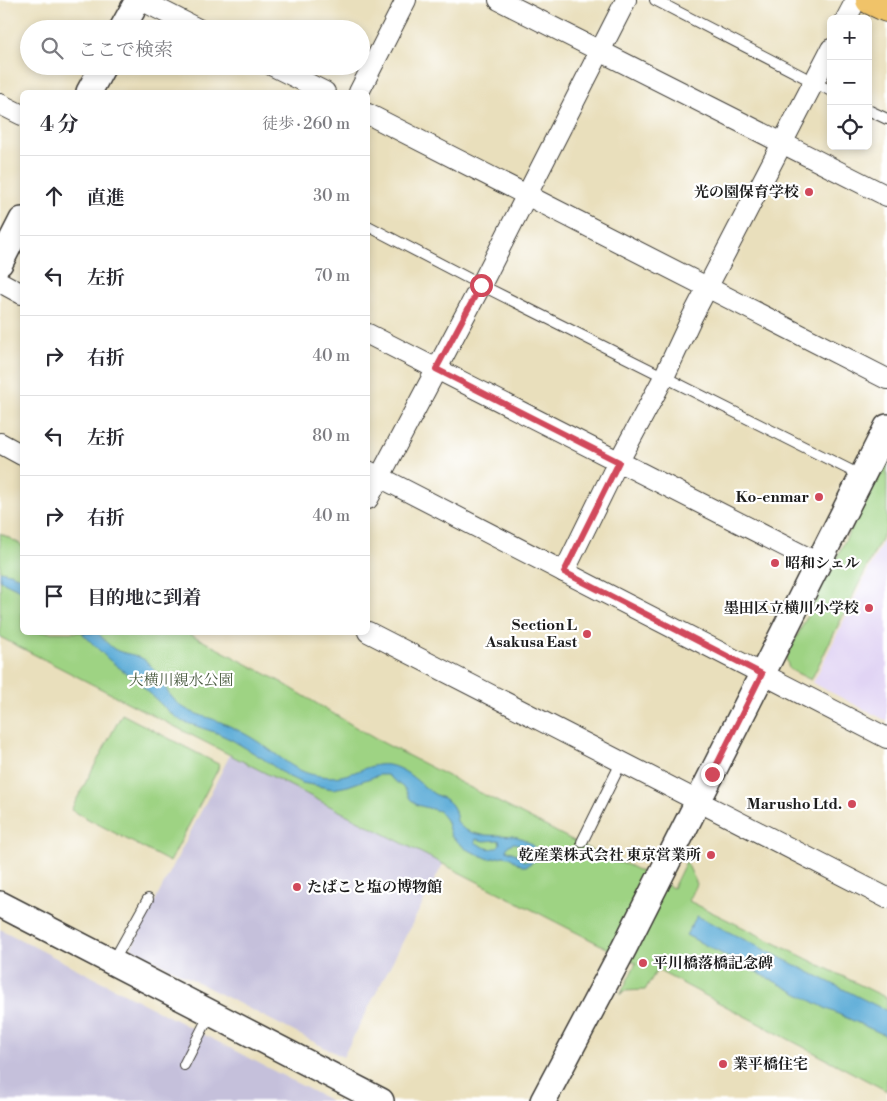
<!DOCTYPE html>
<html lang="ja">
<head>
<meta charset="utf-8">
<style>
  body { margin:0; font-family:"Libre Bodoni","Noto Serif JP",serif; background:#f2f2f3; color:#2b2b33 }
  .controls { position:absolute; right:15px; top:15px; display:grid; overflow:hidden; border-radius:8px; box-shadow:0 2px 8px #0003 }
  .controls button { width:45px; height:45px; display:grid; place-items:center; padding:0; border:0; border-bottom:1px solid #e1e1e2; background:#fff; color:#2b2b33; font:25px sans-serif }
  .stop { position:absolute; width:15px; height:15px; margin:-11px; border:4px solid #d1495b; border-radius:50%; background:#fff }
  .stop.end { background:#d1495b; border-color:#fff; box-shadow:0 1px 5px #0008 }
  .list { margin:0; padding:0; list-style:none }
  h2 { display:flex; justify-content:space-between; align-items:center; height:65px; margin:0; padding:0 20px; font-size:21px }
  h2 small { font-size:16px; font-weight:400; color:#7c7c81 }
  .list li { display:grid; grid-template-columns:32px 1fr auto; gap:15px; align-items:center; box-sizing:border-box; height:80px; padding:0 20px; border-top:1px solid #e1e1e2 }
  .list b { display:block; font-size:19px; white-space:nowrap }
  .list em { font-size:16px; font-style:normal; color:#7c7c81 }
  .icon { flex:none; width:28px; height:28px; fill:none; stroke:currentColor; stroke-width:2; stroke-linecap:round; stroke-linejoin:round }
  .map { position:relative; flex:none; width:887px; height:1101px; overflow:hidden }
  .search { position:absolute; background:#fff; box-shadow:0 2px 8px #0003; left:20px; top:20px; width:350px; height:55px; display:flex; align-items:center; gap:12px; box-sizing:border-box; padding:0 18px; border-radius:28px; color:#7c7c81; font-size:19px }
  .panel { position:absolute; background:#fff; box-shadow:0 2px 8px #0003; left:20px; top:90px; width:350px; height:545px; border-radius:8px }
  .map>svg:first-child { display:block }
  .built { fill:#e1d4f4 }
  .industrial { fill:#c5c0db }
  .green { fill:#9ed383; stroke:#5d7850 }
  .water { fill:#5eadd8; stroke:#3d647a; fill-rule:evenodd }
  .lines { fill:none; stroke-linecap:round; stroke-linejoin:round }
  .service-casing { stroke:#3b3934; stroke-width:12 }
  .minor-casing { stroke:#3b3934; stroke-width:22 }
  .tertiary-casing { stroke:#3b3934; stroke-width:28 }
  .primary-casing { stroke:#3b3934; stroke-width:30 }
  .service { stroke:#fff; stroke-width:10 }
  .minor { stroke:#fff; stroke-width:20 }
  .tertiary { stroke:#fff; stroke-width:25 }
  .primary { stroke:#f0c369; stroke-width:28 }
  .route { stroke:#d1495b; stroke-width:6 }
  .poi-dot { fill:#d1495b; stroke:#fff; stroke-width:2 }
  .labels { text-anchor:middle; stroke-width:4.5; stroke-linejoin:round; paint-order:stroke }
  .poi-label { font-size:15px; font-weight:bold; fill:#1c1c1c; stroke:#fff; text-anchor:end }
  .park-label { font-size:15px; fill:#4a5c40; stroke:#fff }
</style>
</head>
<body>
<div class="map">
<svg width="887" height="1101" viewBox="0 0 887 1101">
  <rect width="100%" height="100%" fill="#fff"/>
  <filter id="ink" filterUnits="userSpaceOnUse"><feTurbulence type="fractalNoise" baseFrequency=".02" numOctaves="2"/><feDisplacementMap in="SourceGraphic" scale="10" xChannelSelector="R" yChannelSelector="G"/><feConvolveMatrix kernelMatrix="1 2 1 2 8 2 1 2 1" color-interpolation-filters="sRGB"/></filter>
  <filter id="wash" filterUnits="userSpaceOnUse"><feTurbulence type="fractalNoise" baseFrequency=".0096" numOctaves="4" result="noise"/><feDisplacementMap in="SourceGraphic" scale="20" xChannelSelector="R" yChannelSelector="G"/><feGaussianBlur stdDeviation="1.12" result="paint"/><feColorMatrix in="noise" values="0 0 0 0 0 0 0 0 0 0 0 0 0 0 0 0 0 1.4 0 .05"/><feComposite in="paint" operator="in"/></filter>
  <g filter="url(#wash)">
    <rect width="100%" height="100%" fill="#e9dfbc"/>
    <!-- built -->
    <polygon class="built" points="887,533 887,721 813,683"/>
    <!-- industrial -->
    <g class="industrial">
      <polygon points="230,755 443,864 343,1057 131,948"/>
      <polygon points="0,929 224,1045 331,1101 0,1101"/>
    </g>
    <!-- green -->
    <g class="green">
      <polygon points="887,457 887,527 811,680 789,669 786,658"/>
      <polygon points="0,533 22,545 22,632 188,633 281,682 372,737 609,859 628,865 673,888 686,861 697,884 689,901 887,998 887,1091 657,970 645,990 624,991 620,995 636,963 0,637"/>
      <polygon points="122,714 220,765 170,862 71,810"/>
    </g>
    <!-- water -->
    <g class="water">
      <polygon points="0,571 10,573 22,578 22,591 0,580"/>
      <path d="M82,633H98C103,638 108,645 114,649C124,655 136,653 146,661C160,672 163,692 180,705C191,714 205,716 218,721C238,729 257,740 274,753C285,761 296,770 310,774C319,776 331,778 340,776C361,773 376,758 398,768C413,774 424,789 438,796C443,798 448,800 451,804C460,815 451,823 468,831C494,842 518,825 537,851L536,860L526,866H522L509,857L503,856L489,859L466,849L451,836L446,820L439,811L417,805L410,799L405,789L387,775H379L348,786L333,789L302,783L287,776L262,758L232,740L217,733L181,721L166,709L139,683L108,659ZM476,839L484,841L499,840L500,844C493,853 483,847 475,842ZM514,843C524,845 533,850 529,861H523L517,854L506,850L509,845Z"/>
      <polygon points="697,916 887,1011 887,1036 827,1009 686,935"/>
    </g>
  </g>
  <g filter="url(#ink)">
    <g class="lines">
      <!-- service casing -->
      <g class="service-casing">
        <g id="service">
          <polyline points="655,0 831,91"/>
          <polyline points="868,110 887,119"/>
          <polyline points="368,226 481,285 862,476"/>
          <polyline points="582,842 621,763"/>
          <polyline points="113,962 148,899"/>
          <polyline points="184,1065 211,1012"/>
        </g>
      </g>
      <!-- minor casing -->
      <g class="minor-casing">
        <g id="minor">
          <polyline points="141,0 198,29"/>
          <polyline points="499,0 887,196"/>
          <polyline points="846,19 856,0"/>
          <polyline points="273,66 325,92"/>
          <polyline points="359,92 406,0"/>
          <polyline points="0,104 22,115"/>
          <polyline points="368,114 887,379"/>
          <polyline points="0,282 22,294"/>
          <polyline points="368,334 818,563"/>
          <polyline points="0,443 22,455"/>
          <polyline points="368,471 887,738"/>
          <polyline points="368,499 481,285 626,0"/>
          <polyline points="564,572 613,472 664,377 692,317 831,49"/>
          <polyline points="368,632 887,898"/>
        </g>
      </g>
      <!-- tertiary casing -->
      <g class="tertiary-casing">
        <g id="tertiary">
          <polyline points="122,29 138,0"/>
          <polyline points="89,92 103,66"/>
          <polyline points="0,263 22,220"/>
          <polyline points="0,904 381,1101"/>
          <polyline points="543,1101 624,948 887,427"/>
        </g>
      </g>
      <!-- primary casing -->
      <g class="primary-casing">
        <polyline id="primary" points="870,0 887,8"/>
      </g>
      <!-- service -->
      <use href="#service" class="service"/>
      <!-- minor -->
      <use href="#minor" class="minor"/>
      <!-- tertiary -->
      <use href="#tertiary" class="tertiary"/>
      <!-- primary -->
      <use href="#primary" class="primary"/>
    </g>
  </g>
  <g class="lines" filter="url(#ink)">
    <!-- route -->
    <polyline class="route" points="481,285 436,369 619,462 564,572 762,674 712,774"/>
  </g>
  <!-- markers -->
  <g class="poi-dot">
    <circle cx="809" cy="192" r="5"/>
    <circle cx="819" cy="497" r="5"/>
    <circle cx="775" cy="563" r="5"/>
    <circle cx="869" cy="608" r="5"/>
    <circle cx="587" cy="634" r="5"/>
    <circle cx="852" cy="804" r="5"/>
    <circle cx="711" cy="855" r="5"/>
    <circle cx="297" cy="887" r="5"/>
    <circle cx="643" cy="963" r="5"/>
    <circle cx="723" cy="1064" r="5"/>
  </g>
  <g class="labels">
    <!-- poi labels -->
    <g class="poi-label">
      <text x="799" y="197">光の園保育学校</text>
      <text x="809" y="502">Ko-enmar</text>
      <text x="785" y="568" text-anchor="start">昭和シェル</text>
      <text x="859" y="613">墨田区立横川小学校</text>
      <text x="577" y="630">Section L<tspan x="577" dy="17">Asakusa East</tspan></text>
      <text x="842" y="809">Marusho Ltd.</text>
      <text x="701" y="860">乾産業株式会社 東京営業所</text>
      <text x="307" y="892" text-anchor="start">たばこと塩の博物館</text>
      <text x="653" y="968" text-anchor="start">平川橋落橋記念碑</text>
      <text x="733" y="1069" text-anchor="start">業平橋住宅</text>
    </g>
    <!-- park labels -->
    <g class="park-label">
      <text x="181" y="685">大横川親水公園</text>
    </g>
  </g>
</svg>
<div class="controls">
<button>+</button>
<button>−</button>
<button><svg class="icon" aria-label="locate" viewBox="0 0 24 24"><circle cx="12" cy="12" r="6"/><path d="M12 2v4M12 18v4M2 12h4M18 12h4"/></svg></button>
</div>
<div class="stop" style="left:481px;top:285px"></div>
<div class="stop end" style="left:712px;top:774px"></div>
<div class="search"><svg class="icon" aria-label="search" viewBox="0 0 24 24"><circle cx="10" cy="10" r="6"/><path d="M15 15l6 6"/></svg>ここで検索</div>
<section class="panel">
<h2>4 分<small>徒歩 · 260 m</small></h2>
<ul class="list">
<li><svg class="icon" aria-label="ahead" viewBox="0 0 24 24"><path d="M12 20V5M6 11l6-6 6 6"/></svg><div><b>直進</b></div><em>30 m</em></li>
<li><svg class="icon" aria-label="left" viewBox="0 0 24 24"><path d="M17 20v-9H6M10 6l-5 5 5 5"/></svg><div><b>左折</b></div><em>70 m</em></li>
<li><svg class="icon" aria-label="right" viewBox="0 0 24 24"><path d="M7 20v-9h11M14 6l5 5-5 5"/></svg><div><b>右折</b></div><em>40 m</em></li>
<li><svg class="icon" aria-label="left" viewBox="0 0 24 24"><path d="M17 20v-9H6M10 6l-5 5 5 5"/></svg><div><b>左折</b></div><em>80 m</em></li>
<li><svg class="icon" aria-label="right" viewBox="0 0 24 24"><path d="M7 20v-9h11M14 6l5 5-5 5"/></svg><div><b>右折</b></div><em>40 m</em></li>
<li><svg class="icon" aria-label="arrive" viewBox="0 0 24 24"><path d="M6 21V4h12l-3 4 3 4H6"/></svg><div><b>目的地に到着</b></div></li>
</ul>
</section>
</div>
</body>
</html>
